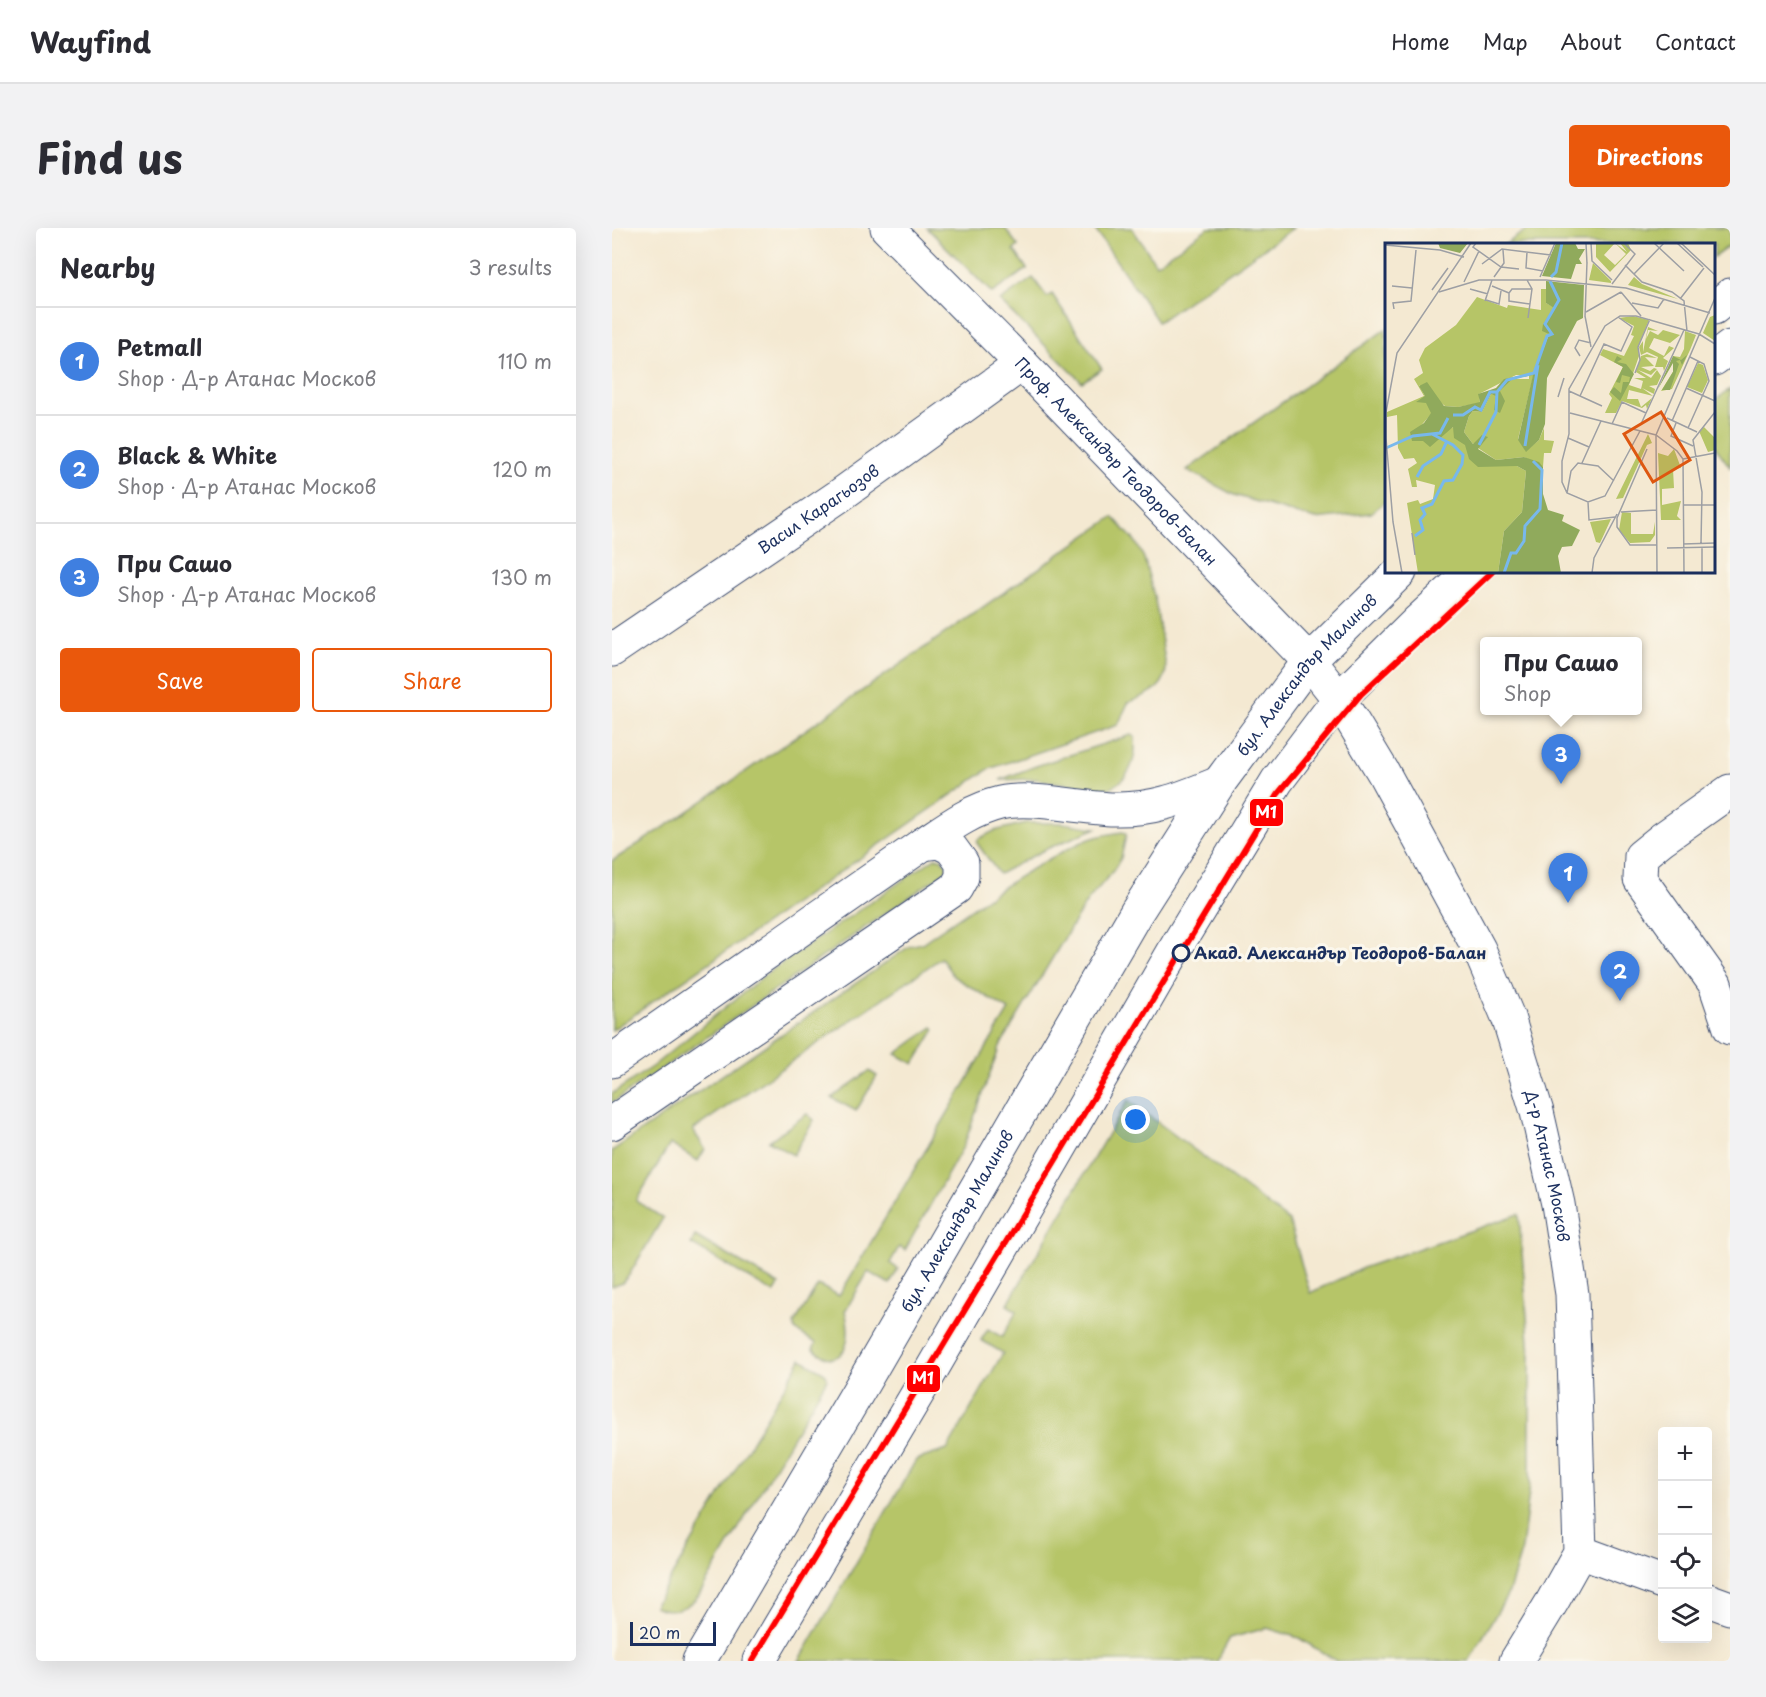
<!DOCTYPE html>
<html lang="en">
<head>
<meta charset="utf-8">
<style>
  body { margin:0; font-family:"Playpen Sans",sans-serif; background:#f2f2f3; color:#2b2b33 }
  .controls { position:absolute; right:18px; bottom:18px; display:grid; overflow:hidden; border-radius:6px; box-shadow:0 6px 24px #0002 }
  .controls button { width:54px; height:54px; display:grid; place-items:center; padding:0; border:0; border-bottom:2px solid #e1e1e2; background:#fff; color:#2b2b33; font:30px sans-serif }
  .scale { position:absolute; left:18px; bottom:15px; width:86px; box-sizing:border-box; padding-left:6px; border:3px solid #1b2f5e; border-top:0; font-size:16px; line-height:21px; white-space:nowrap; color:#1b2f5e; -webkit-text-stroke:4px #fbf7ec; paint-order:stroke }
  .you { position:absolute; left:524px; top:892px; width:21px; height:21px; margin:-15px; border:4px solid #fff; border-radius:50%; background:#1a73e8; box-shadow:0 0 0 9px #1a73e833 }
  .badge { display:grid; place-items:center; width:39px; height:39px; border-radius:50%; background:#ea580c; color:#fff; font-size:20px; font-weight:700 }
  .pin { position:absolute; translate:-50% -50px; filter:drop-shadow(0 2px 3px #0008) }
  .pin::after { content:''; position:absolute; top:32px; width:21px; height:18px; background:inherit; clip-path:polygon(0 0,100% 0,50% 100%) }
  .popup { position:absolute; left:868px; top:409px; width:162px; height:78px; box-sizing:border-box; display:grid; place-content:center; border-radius:6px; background:#fff; filter:drop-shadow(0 2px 4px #0005); font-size:20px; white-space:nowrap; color:#7c7c81 }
  .popup b { font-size:22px; color:#2b2b33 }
  .popup::after { content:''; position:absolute; left:50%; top:100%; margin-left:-12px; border:12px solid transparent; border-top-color:#fff }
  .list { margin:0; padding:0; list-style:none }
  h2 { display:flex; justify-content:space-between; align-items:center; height:78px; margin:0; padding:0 24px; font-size:26px }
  h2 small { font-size:20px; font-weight:400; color:#7c7c81 }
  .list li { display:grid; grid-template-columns:39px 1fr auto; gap:18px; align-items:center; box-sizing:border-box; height:108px; padding:0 24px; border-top:2px solid #e1e1e2 }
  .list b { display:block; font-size:22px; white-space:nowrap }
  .list p { margin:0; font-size:20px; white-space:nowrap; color:#7c7c81 }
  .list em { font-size:20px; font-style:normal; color:#7c7c81 }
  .actions { display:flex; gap:12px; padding:18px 24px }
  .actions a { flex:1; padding:14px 0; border:2px solid #ea580c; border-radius:6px; text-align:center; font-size:21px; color:#ea580c }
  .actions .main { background:#ea580c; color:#fff }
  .icon { flex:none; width:33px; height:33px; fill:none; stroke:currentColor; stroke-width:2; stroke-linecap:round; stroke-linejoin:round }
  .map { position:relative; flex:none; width:1118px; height:1433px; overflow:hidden; border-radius:6px }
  header { display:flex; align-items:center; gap:36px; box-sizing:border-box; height:84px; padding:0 30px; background:#fff; border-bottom:2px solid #e1e1e2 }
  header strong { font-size:28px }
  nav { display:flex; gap:33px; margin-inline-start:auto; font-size:21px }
  .intro { display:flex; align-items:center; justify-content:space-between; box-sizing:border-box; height:144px; padding:0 36px }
  h1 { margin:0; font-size:42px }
  .button { padding:15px 27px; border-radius:6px; background:#ea580c; color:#fff; font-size:21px; font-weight:700 }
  main { display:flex; gap:36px; padding:0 36px }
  aside { flex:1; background:#fff; border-radius:6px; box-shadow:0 6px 24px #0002 }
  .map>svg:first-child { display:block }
  .green { fill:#b6c567; stroke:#687a62; stroke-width:1.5 }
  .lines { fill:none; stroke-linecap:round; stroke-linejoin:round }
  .minor-casing { stroke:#3c4b6f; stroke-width:35 }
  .major-casing { stroke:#3c4b6f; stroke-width:35 }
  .minor { stroke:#fff; stroke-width:33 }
  .major { stroke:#fff; stroke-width:33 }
  .metro-1-casing { stroke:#fbf7ec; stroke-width:10 }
  .metro-1 { stroke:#f00; stroke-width:6 }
  .stop-dot { fill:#fbf7ec; stroke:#1b2f5e; stroke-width:3 }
  .labels { text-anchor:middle; stroke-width:6; stroke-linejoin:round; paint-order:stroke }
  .street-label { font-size:16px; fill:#1b2f5e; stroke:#fbf7ec }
  .stop-label { font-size:16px; font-weight:bold; fill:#1b2f5e; stroke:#fbf7ec; text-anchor:start }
  .inset-river { fill:none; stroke:#78b8ec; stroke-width:3 }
  .inset-road { fill:none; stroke:#9d9fa4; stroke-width:1.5 }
  .view { fill:#de5710; fill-opacity:0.15; stroke:#de5710; stroke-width:3 }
  .inset-edge { fill:none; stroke:#1b2f5e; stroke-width:3 }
  .line-badge { stroke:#fbf7ec; stroke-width:2 }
  .badge-label { font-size:16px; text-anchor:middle; font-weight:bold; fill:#fff }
</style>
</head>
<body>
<header>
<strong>Wayfind</strong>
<nav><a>Home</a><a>Map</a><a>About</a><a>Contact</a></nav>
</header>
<div class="intro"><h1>Find us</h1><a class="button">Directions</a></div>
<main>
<aside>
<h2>Nearby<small>3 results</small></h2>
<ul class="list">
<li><span class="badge" style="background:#3f7fe0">1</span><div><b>Petmall</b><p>Shop · Д-р Атанас Москов</p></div><em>110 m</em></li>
<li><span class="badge" style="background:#3f7fe0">2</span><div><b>Black &amp; White</b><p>Shop · Д-р Атанас Москов</p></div><em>120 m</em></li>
<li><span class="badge" style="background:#3f7fe0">3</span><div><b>При Сашо</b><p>Shop · Д-р Атанас Москов</p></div><em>130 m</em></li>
</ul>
<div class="actions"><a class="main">Save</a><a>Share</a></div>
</aside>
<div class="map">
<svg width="1118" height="1433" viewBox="0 0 1118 1433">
  <rect width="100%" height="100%" fill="#fbf7ec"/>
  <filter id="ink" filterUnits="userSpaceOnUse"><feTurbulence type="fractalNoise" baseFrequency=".0167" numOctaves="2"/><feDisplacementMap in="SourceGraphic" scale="12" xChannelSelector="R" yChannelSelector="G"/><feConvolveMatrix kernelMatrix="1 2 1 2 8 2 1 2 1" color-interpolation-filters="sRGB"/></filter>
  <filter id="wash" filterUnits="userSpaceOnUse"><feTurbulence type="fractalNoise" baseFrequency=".008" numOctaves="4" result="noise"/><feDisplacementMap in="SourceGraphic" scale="24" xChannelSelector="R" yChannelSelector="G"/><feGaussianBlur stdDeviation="1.35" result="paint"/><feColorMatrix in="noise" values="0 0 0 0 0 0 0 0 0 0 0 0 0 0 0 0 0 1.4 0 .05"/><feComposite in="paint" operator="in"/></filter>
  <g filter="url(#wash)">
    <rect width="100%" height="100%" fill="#f4e9d2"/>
    <!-- green -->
    <g class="green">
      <polygon points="315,0 393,0 406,18 402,22 415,41 380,65"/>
      <polygon points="482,0 520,0 544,36 596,0 681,0 546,94"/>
      <polygon points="917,0 1118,0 1118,17 1102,29 1102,16 894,16"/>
      <polygon points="421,50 435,69 440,66 490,141 470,154 388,73"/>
      <polygon points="774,101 774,273 759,285 703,291 622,267 575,242"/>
      <polygon points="1118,161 1118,239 1102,217 1102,173"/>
      <path d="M501,289L523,313L532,330L543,372L554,439C554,462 535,466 516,475L506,497L377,541L0,802V633L65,591Z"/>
      <path d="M519,507L523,509C525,533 517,554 493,562L424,551L388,552L424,538Z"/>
      <polygon points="414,595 451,595 484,600 432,622 387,646 365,615 366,611 382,603"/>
      <path d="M510,604L514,605V608L509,630L501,643L476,672L462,694L388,818L352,917L293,1022L287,1019L278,1035L286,1041L278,1056L256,1044L233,1083C237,1096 240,1129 219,1130C213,1130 206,1124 201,1121L204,1115L183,1102L182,1096L206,1057L227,1068L397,782L342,749L329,730L81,902L93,921L86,933L58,916L24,973L51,990L17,1047L10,1055L0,1059V923L298,718L310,715C361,680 414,640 470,614C483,608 496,606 510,604Z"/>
      <polygon points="323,630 329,630 336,639 333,644 0,875 0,866 41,838 153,747"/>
      <polygon points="321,799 323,801 302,836 284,826"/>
      <polygon points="257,843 265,848 244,883 220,870"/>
      <polygon points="516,872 677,993 698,1065 753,1039 907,986 918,1127 918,1256 910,1321 897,1364 857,1433 724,1433 687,1410 655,1400 618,1410 605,1433 187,1433 304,1232 335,1222 391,1125 369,1112 376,1101 390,1109 405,1083 395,1077"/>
      <polygon points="195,886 202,892 181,927 157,913"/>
      <polygon points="83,1008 167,1057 162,1065 79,1016"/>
      <path d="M189,1131L213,1145L215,1148V1151L87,1367C74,1382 60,1386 42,1378Z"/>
    </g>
  </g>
  <g filter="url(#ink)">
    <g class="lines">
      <!-- minor casing -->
      <g class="minor-casing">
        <g id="minor">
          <path id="s1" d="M275,0L410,136L697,433L727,471L771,544L867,721L896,789L925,884L946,976L960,1066L968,1324L940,1374L904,1433"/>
          <path id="s2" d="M0,422L227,268L410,136"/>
          <polyline points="1118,563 1050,611 1029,628 1028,651 1103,756 1118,800"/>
          <path d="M0,833L311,616C335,600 359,582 388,575C420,568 467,580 502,581C543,582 570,570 607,555"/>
          <polyline points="0,895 344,660 350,649 350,635 339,620 327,614 311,616"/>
          <polyline points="968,1324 1050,1354"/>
          <polyline points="1096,1372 1118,1380"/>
        </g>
      </g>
      <!-- major casing -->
      <g class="major-casing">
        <g id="major">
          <polyline points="1102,80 1118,67"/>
          <polyline points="1102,131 1118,119"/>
          <path id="s3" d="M87,1433L247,1162L524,685L607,555L697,433L788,344"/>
          <polyline points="147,1433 316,1148 566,716 665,553 727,471 807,392 859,344"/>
        </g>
      </g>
      <!-- minor -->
      <use href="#minor" class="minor"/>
      <!-- major -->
      <use href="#major" class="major"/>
      <!-- metro-1 casing -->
      <g class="metro-1-casing">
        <polyline id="metro-1" points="140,1433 665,567 749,466 880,344"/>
      </g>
      <!-- metro-1 -->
      <use href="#metro-1" class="metro-1"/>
    </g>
  </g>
  <!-- markers -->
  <circle class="stop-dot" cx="569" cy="725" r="8"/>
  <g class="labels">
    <!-- street labels -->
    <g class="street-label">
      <text dy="6" stroke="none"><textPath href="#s1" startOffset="327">Проф. Александър Теодоров-Балан</textPath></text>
      <text dy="6" stroke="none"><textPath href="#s2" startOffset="250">Васил Карагьозов</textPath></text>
      <text dy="6" stroke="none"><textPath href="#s3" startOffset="1160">бул. Александър Малинов</textPath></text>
      <text dy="6" stroke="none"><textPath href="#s1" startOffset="1168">Д-р Атанас Москов</textPath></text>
      <text dy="6" stroke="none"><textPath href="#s3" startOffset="510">бул. Александър Малинов</textPath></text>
    </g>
    <!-- stop labels -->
    <g class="stop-label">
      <text x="582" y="731">Акад. Александър Теодоров-Балан</text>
    </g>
  </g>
  <!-- overview -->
  <g transform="translate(773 15)">
    <rect width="330" height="330" fill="#f4e9d2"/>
    <path d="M211,0H230L219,12L230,22L241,11L230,0L242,9L235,0H243L246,7L225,29L211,14ZM208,20L226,38V40L204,37ZM249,34L257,41L293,56L243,42ZM156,46H161V60L170,65L158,81L164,90L149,130L133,196L141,208L154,197L159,185V197L169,198L166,210H159L158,224L139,214L111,217L93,205L102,195L88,201L79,189L84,173L88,168L97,169L106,151L111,152L115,170V148L126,136H144V132H131L94,151L95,160L73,164L60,163L34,142L40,153L47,170L33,186L60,189L68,184L98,221L132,223L141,228L137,269L119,288L113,330H33L22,260L33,257L35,261L48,256L50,242L31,237L32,244H27L23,226L32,220L29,215L19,216L13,205L12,172L2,174V169L39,153L29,136L38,130L34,117L40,105L71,82L92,54L122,65L123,62L156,67ZM330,72V98L318,90L325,74ZM248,73L264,77L253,104L254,113L244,142L256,146L258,138L249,135H261L251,129L256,113L262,111L272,115L260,114L269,123L256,124L265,128L269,125L272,126L266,132L253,127L266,135L272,127L276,133L272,142L264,143L270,146L269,151L257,145L268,153L244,147L242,156H253L256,164L267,155L262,166L261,162L257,165L237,158L231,170H220L227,155L224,151L238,124L215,112L218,106L239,113L249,93L246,92L249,83L234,75ZM263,84L273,88L263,87L261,96L265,88L273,92L278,87L295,92L285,100L269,95L264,105L279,113L284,103L289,105L278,115L283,118L279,128L278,124H270L273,114L262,109L256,112L254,104L258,98V109ZM300,88L311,92L305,107L287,146L276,148L289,127L288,113L295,114L299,106ZM313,120L318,122L323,137L317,150L302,144ZM319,184L330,195V207L323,209L314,188ZM263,191L267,200L262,202L238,255L231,256ZM289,206L296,225L288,226L289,245L277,246V262L296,258L292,273L296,277H276L273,210L283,213ZM237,269L246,270V291H268L270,279V292L265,299L245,300L234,287ZM226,276L215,300L211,299L205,279Z" fill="#b6c567"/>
    <path d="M53,0H83L75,10L55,5ZM171,0H190L193,6H200L194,16L197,21H191L186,36L157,33ZM161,38L199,42L198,75L192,78L162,135L160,181L154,197L141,209L133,197L148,132L127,136L115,148L120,158L115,170L109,167L111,153L106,151L97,169L88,168L84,173L79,189L88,201L97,192L103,194L93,206L111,217L139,214L154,219L158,224V251L163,267L179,272L177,278L195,287L187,303L177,304L173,313L176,330H113L119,288L137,269L141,228L132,223L93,224L84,216L80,202L69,195L68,184L45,204L38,198H27L25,189L39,180L46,170L41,160L31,159L40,153L34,143L42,139L59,163L73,164L95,159L93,151L111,145L119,136L149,130L164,91L157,88L158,81L169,65L161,60ZM302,112L297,122L295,117L291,118L294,121L285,147H277L288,129V120L273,146L288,113L296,117ZM232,113L237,116L232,119L241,121L249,131L235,158L225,149L229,144L236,150L238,139H244L245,134L237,132L235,140L231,139L238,124L229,119Z" fill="#90aa5c"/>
    <path class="inset-river" d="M166,34L171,29L177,0M68,172H78L90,164L96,167L105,149H112L122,137L149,130L162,93L167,91L160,81L174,57L165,38M94,202L111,169L112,149M140,203L153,122M1,205L28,193L55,190L63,175M32,234L38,223L56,211L62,198M30,293L38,287L35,277L40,271L37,265L47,261L59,238L68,237L77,221L78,212L68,202L47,191M119,330L126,310H131L139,298L140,283L155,266L157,227L148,218"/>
    <path class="inset-road" d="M91,0L88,4L116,24L134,26M201,0L202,21M206,0L207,18L227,37M269,0L299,28M292,0L318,24M296,0L330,32M0,2L55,7L79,14M142,9L141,25L158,28M97,21L117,6L166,12M240,22L257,39L287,49L299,58L302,88M249,31L279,0M109,34L119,20L118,7M155,34L170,0M142,37L147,46L143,75M79,39L94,8M227,41L250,11L239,0M7,43L27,45M107,43L124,50M85,46L103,51M47,47L63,25M54,49L94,37H161L241,45L325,70M236,49L256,73M124,50V58L145,61M124,50L127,46H147M295,56L319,25M101,57L114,61L116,48M100,58L107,37M247,60L273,65L279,56M9,66L8,60L26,58L31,7M201,69L236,49M200,73L206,104M200,74L202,19M195,113L190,105L194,97L206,100M250,130L255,117L253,104L265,76M301,145L330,158M184,148L217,163M195,153L219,101L236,108L247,84L233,74M173,154L179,135M185,170L271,192L292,208L298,216L299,330M282,175L312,189M287,178L313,118M291,180L286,193L308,203M227,181L237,159L261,170M256,181L299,87M303,185L324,138L319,121L305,114M255,188L220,253L203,259L182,250L177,239V218L184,191V146L220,83L235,73H251L314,91L330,101M183,195L204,204M262,206L232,275V284L245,302H272M298,216L330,210M197,220L216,178M182,250L186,228L193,220L213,223L229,238M203,259L204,277L230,274M298,262H330M236,269L272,267M27,290L30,312M316,300L317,249L308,197L330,169M298,301L330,300M317,304V330M282,305L330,304M17,330L8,279L1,195V169L12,110L86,0M207,330L209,315L232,271M272,330L271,192L330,55"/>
    <path class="view" d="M276,169L305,217L268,239L239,191Z"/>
    <rect width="330" height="330" class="inset-edge"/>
  </g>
  <g class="line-badge">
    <rect x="637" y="570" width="35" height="29" rx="6" fill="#f00"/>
    <rect x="294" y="1136" width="35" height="29" rx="6" fill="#f00"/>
  </g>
  <g class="badge-label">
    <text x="654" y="590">M1</text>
    <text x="311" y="1156">M1</text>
  </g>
</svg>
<div class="controls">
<button>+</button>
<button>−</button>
<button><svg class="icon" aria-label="locate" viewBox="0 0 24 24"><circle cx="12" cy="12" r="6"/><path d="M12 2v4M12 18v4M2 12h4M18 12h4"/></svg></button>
<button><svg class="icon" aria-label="layers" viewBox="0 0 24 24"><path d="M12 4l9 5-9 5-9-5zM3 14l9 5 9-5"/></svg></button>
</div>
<div class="scale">20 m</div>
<div class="you"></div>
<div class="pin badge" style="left:956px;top:675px;background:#3f7fe0">1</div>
<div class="pin badge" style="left:1008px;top:773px;background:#3f7fe0">2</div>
<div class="pin badge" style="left:949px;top:556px;background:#3f7fe0">3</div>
<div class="popup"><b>При Сашо</b>Shop</div>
</div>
</main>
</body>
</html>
